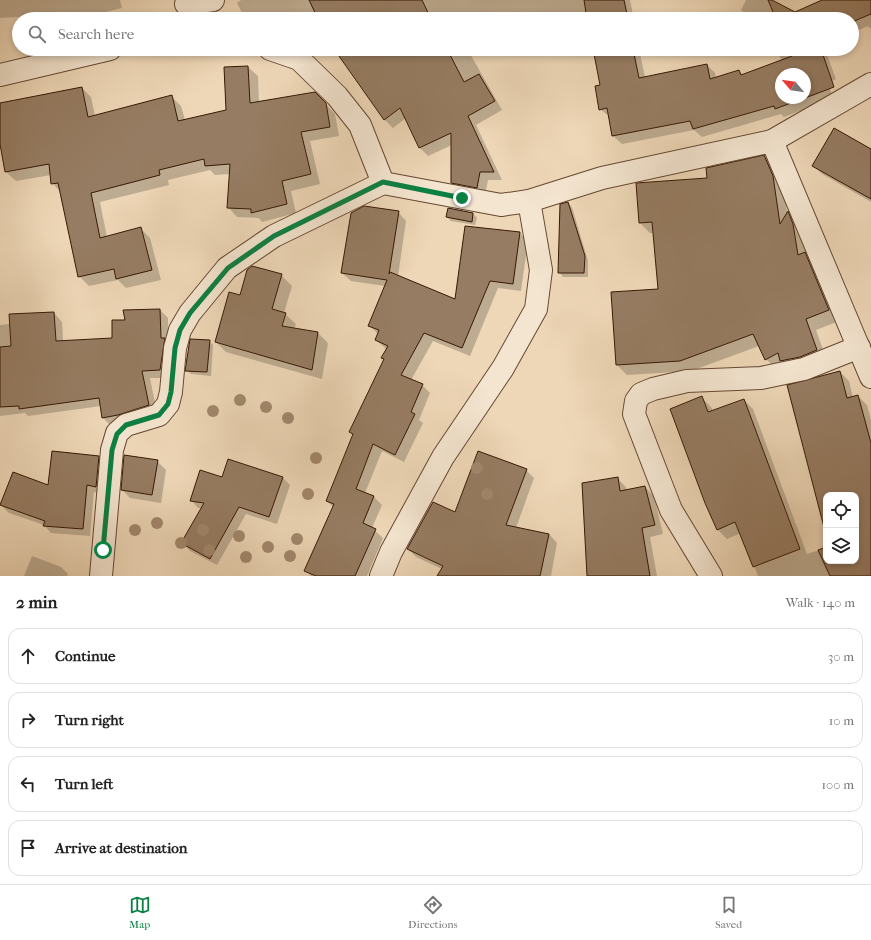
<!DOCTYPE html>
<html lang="en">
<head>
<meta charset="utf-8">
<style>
  body { margin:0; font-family:"IM FELL French Canon",serif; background:#f6f6f6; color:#222 }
  .controls { position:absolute; right:12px; bottom:12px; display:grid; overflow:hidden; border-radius:8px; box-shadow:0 2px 6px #0003 }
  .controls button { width:36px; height:36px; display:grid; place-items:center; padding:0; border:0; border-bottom:1px solid #e0e0e0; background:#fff; color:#222; font:20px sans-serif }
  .compass { position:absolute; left:775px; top:68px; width:36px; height:36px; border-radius:50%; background:#fff; box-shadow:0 2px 6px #0003; rotate:299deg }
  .stop { position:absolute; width:12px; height:12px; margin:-9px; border:3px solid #0b8043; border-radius:50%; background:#fff }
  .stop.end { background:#0b8043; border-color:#fff; box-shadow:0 1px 4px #0008 }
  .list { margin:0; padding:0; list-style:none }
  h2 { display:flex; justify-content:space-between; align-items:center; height:52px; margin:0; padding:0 16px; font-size:17px }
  h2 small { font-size:13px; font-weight:400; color:#767676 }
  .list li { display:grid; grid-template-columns:26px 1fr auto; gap:12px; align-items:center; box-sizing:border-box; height:56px; margin:0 8px 8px; padding:0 8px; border:1px solid #e0e0e0; border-radius:12px }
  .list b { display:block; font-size:15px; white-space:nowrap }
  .list em { font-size:13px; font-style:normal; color:#767676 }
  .icon { flex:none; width:22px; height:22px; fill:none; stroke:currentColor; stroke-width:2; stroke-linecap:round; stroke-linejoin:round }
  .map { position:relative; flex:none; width:871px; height:576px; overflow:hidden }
  .search { position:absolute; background:#fff; box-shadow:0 2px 6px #0003; left:12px; right:12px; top:12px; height:44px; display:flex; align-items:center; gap:10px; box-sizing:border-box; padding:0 14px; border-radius:22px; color:#767676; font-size:15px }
  .sheet { height:308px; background:#fff }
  nav { display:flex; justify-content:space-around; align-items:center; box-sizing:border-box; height:56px; border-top:1px solid #e0e0e0; background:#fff; font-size:11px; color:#767676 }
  nav a { display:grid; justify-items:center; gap:2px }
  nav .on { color:#0b8043 }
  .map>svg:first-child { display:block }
  .shadow { fill:#0003; fill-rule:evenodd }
  .building { fill:#967c62; stroke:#371905 }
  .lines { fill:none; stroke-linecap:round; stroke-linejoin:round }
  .street-casing { stroke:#654832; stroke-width:24 }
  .street { stroke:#f4e5d0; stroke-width:22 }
  .tree { fill:#a3886d }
  .route { stroke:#0b8043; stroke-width:5 }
</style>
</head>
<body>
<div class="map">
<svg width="871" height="576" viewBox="0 0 871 576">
  <rect width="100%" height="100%" fill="#eed7b7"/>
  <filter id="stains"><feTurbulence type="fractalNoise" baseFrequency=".005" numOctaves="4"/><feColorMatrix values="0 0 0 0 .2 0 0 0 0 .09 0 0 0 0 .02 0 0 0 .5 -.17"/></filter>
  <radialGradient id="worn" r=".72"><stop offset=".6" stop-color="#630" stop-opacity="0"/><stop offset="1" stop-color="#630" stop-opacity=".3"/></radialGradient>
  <!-- shadow -->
  <g class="shadow">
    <polygon points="0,0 120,0 122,8 77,19 57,19 47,15 0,18"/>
    <polygon points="241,0 630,0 634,19 291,19 288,14 279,19 245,19 237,3"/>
    <polygon points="746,0 770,0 795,13 825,0 871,0 871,29 868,26 852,33 852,19 752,19 741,10"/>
    <polygon points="335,49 476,49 469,52 502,110 476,125 502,180 488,180 485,196 461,191 452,183 452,145 428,156 420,148 406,118 393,128 384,119"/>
    <path d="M594,49H639L645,77L707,65L715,73L716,78L739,71L743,75L783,61L775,51L777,49H821L827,55L836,79L828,83L833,98L784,117L781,114L702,137L694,130L622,144L613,136L610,117L600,109L601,86ZM781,74H805V98H781Z"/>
    <polygon points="248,67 258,76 259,103 315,93 335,114 339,136 310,141 320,184 291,191 296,213 262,222 259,218 237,217 228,207 230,174 215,175 210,170 168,180 169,185 100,202 107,237 141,229 150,238 161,280 126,288 118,280 89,286 79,276 62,193 52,183 51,175 16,181 6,172 0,139 0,104 82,88 91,97 95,116 171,96 181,106 185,120 227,111"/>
    <polygon points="871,150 871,202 822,174 814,166"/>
    <polygon points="764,157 775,167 783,188 787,211 798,222 804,236 807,255 815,264 839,321 816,330 827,361 776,369 766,359 759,346 691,371 627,375 617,365 659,290 654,233 650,233 640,223 709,178"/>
    <polygon points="568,203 572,207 588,261 588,277 563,277 559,272"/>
    <polygon points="398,212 406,221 398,276 456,301 520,233 528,242 521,291 498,288 470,356 433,341 411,380 422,385 430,393 419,420 423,423 404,462 382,451 365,493 374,497 382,505 372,528 383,538 367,576 311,576 305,570 334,508 327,501 353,435 350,432 385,360 383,358 387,350 376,340 378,334 370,326 385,286 351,281 342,273"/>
    <polygon points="473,213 477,218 475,225 451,221 447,217"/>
    <polygon points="281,275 292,286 284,313 296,324 294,329 318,333 328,343 322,379 226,352 216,342 240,296"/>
    <polygon points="160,310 168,318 168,378 150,378 157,413 111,426 103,418 101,406 28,416 25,413 0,416 0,325 10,324 54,313 62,322 63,341 113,339 126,321"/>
    <polygon points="209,341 213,345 211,376 191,374 187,370"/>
    <polygon points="840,372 849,381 853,398 858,396 867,405 871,420 871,576 758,576 741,533 727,539 718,530 706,503 702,398 711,407 713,411 744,400 753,409 807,554 826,548 826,561 856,561 856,495 826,495 826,531 788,386"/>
    <polygon points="99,456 106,464 103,494 94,492 90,536 51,533 44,525 9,513 1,505 49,487"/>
    <polygon points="229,460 283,478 290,485 277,524 246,514 217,565 190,551 182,543 202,508 198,508 191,500 222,478"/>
    <polygon points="157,461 166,470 161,503 130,498 122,490"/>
    <polygon points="526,470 534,478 516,528 549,534 557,543 551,576 438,576 442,569 416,557 408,549 455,513"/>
    <polygon points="617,478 626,487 627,491 645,487 654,496 663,534 650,537 657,576 588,576"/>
    <polygon points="32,556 61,567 68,574 67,576 24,576"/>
  </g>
  <!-- building -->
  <g class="building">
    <polygon points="309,0 422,0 431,19 318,19"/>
    <polygon points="584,0 624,0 628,19 587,19"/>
    <polygon points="768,0 772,0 795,12 822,0 871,0 871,14 852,22 852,19 776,19"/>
    <polygon points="334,49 447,49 464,82 479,74 495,101 468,116 494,172 480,172 477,188 451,183 451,133 419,148 400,108 384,120"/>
    <polygon points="593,49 633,49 639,78 707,64 710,79 739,70 741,75 792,56 789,49 821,49 834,87 805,98 805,74 781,74 781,98 804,98 775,109 774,106 693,129 690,121 612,136 607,108 599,110 595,86 600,85"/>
    <polygon points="248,66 250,103 315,92 326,103 330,127 301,132 311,174 282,181 287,204 251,213 251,209 227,208 230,164 205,166 204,159 159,170 160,175 91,193 100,238 141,227 152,270 116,279 114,269 78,277 58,183 51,184 49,164 5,172 0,144 0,103 82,87 88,117 172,95 178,121 226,110 224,67"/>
    <polygon points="834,128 871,149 871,199 812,166"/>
    <polygon points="764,155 773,176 780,224 788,211 793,224 798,255 805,252 829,310 806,319 817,350 800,357 780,361 778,353 765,360 753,334 680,361 616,365 611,292 658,289 652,222 639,223 636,183 707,178 706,168"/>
    <polygon points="568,202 585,256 584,273 558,273 560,204"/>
    <polygon points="364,206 399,211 389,274 390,272 455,299 465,226 520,232 513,284 490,281 462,348 424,333 401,375 423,384 411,412 415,414 395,455 373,444 356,489 374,496 363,523 376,529 355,576 316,576 304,571 334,504 326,501 353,434 349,432 384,359 381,358 388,346 375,340 379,330 368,326 387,280 341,273 351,213"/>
    <polygon points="448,208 473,213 472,222 446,217"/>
    <polygon points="252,266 282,274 272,309 286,313 282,326 318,332 312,370 215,342 229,292 240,295 247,270"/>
    <polygon points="160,309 161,338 165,338 160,370 142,371 149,405 118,415 102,418 99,398 19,409 19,406 0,407 0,347 11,346 9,314 54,312 56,341 112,338 112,320 125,320 123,310"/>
    <polygon points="190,339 210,340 207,372 185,371"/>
    <polygon points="840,371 847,398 858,395 871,443 871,576 830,576 818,550 826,547 826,561 856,561 856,495 826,495 826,535 787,385"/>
    <polygon points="702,396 708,412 744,399 800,549 753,567 735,522 717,530 705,503 670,409"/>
    <polygon points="52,451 99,456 96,487 87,485 83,529 43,526 45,521 0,505 13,472 48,485"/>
    <polygon points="478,451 527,469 506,525 549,534 540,576 437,576 443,566 407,549 433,502 455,512"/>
    <polygon points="124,455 158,460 152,495 121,490"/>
    <polygon points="228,459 283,477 269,517 239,507 210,559 181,543 204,503 190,501 200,470 222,477"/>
    <polygon points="618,477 620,491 645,486 655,525 642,528 650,576 587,576 582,483"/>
  </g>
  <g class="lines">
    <!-- street casing -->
    <g class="street-casing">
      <g id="street">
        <polyline points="186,4 213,0"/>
        <polyline points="270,49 299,59 337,96 360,125 383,183 501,205 529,201 602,178 772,141 871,84"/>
        <polyline points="0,75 110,49"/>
        <polyline points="772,141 871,377"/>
        <polyline points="101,576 112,450 117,433 126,425 159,415 168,404 171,392 175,348 180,330 190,313 227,268 274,236 383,183"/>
        <polyline points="381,576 391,552 443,457 503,368 536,309 541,270 529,201"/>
        <polyline points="711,576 671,510 634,414 636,401 641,394 653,389 687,381 761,378 804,369 859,347"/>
      </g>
    </g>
    <!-- street -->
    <use href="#street" class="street"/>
  </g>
  <!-- trees -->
  <g class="tree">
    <circle cx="240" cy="400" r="6"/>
    <circle cx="266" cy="407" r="6"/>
    <circle cx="213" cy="411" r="6"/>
    <circle cx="288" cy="418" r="6"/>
    <circle cx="316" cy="458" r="6"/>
    <circle cx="477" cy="468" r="6"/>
    <circle cx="308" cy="494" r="6"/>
    <circle cx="487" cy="494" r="6"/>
    <circle cx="157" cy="523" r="6"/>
    <circle cx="135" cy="530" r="6"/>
    <circle cx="203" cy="530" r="6"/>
    <circle cx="239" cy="536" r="6"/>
    <circle cx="297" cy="539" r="6"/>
    <circle cx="181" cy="543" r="6"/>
    <circle cx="268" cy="547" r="6"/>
    <circle cx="209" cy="550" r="6"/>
    <circle cx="290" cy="556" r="6"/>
    <circle cx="246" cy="557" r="6"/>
  </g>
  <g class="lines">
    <!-- route -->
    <polyline class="route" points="103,550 112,450 117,434 126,425 159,415 168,404 171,392 175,348 180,330 190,313 228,268 274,236 383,182 462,198"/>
  </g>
  <rect width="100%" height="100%" filter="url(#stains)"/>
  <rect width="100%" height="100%" fill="url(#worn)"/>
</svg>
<div class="controls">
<button><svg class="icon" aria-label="locate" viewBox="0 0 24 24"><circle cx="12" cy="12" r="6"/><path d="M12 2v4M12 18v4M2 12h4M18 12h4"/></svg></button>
<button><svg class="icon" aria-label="layers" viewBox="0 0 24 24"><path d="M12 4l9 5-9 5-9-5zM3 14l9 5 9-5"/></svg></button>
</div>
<svg class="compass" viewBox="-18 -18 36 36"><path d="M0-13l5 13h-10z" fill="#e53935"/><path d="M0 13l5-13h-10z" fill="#767676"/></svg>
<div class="stop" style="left:103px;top:550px"></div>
<div class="stop end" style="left:462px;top:198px"></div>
<div class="search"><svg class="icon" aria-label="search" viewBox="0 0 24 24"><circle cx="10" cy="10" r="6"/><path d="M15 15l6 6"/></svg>Search here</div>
</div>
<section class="sheet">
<h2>2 min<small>Walk · 140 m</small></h2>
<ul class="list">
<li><svg class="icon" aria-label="ahead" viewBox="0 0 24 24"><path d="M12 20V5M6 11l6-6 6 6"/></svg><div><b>Continue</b></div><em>30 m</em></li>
<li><svg class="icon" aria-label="right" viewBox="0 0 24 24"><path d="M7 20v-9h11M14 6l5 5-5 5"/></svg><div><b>Turn right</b></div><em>10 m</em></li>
<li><svg class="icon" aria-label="left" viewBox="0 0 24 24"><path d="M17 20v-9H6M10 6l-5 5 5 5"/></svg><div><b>Turn left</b></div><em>100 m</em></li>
<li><svg class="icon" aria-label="arrive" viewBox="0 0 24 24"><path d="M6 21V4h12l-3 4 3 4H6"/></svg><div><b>Arrive at destination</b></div></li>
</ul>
</section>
<nav>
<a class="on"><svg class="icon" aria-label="map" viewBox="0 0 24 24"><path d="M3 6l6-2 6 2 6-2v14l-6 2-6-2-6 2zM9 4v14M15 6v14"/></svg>Map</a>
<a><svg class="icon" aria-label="directions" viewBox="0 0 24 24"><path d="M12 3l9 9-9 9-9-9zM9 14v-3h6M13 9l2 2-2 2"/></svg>Directions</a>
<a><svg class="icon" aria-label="saved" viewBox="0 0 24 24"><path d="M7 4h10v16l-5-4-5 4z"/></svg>Saved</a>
</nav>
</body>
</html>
